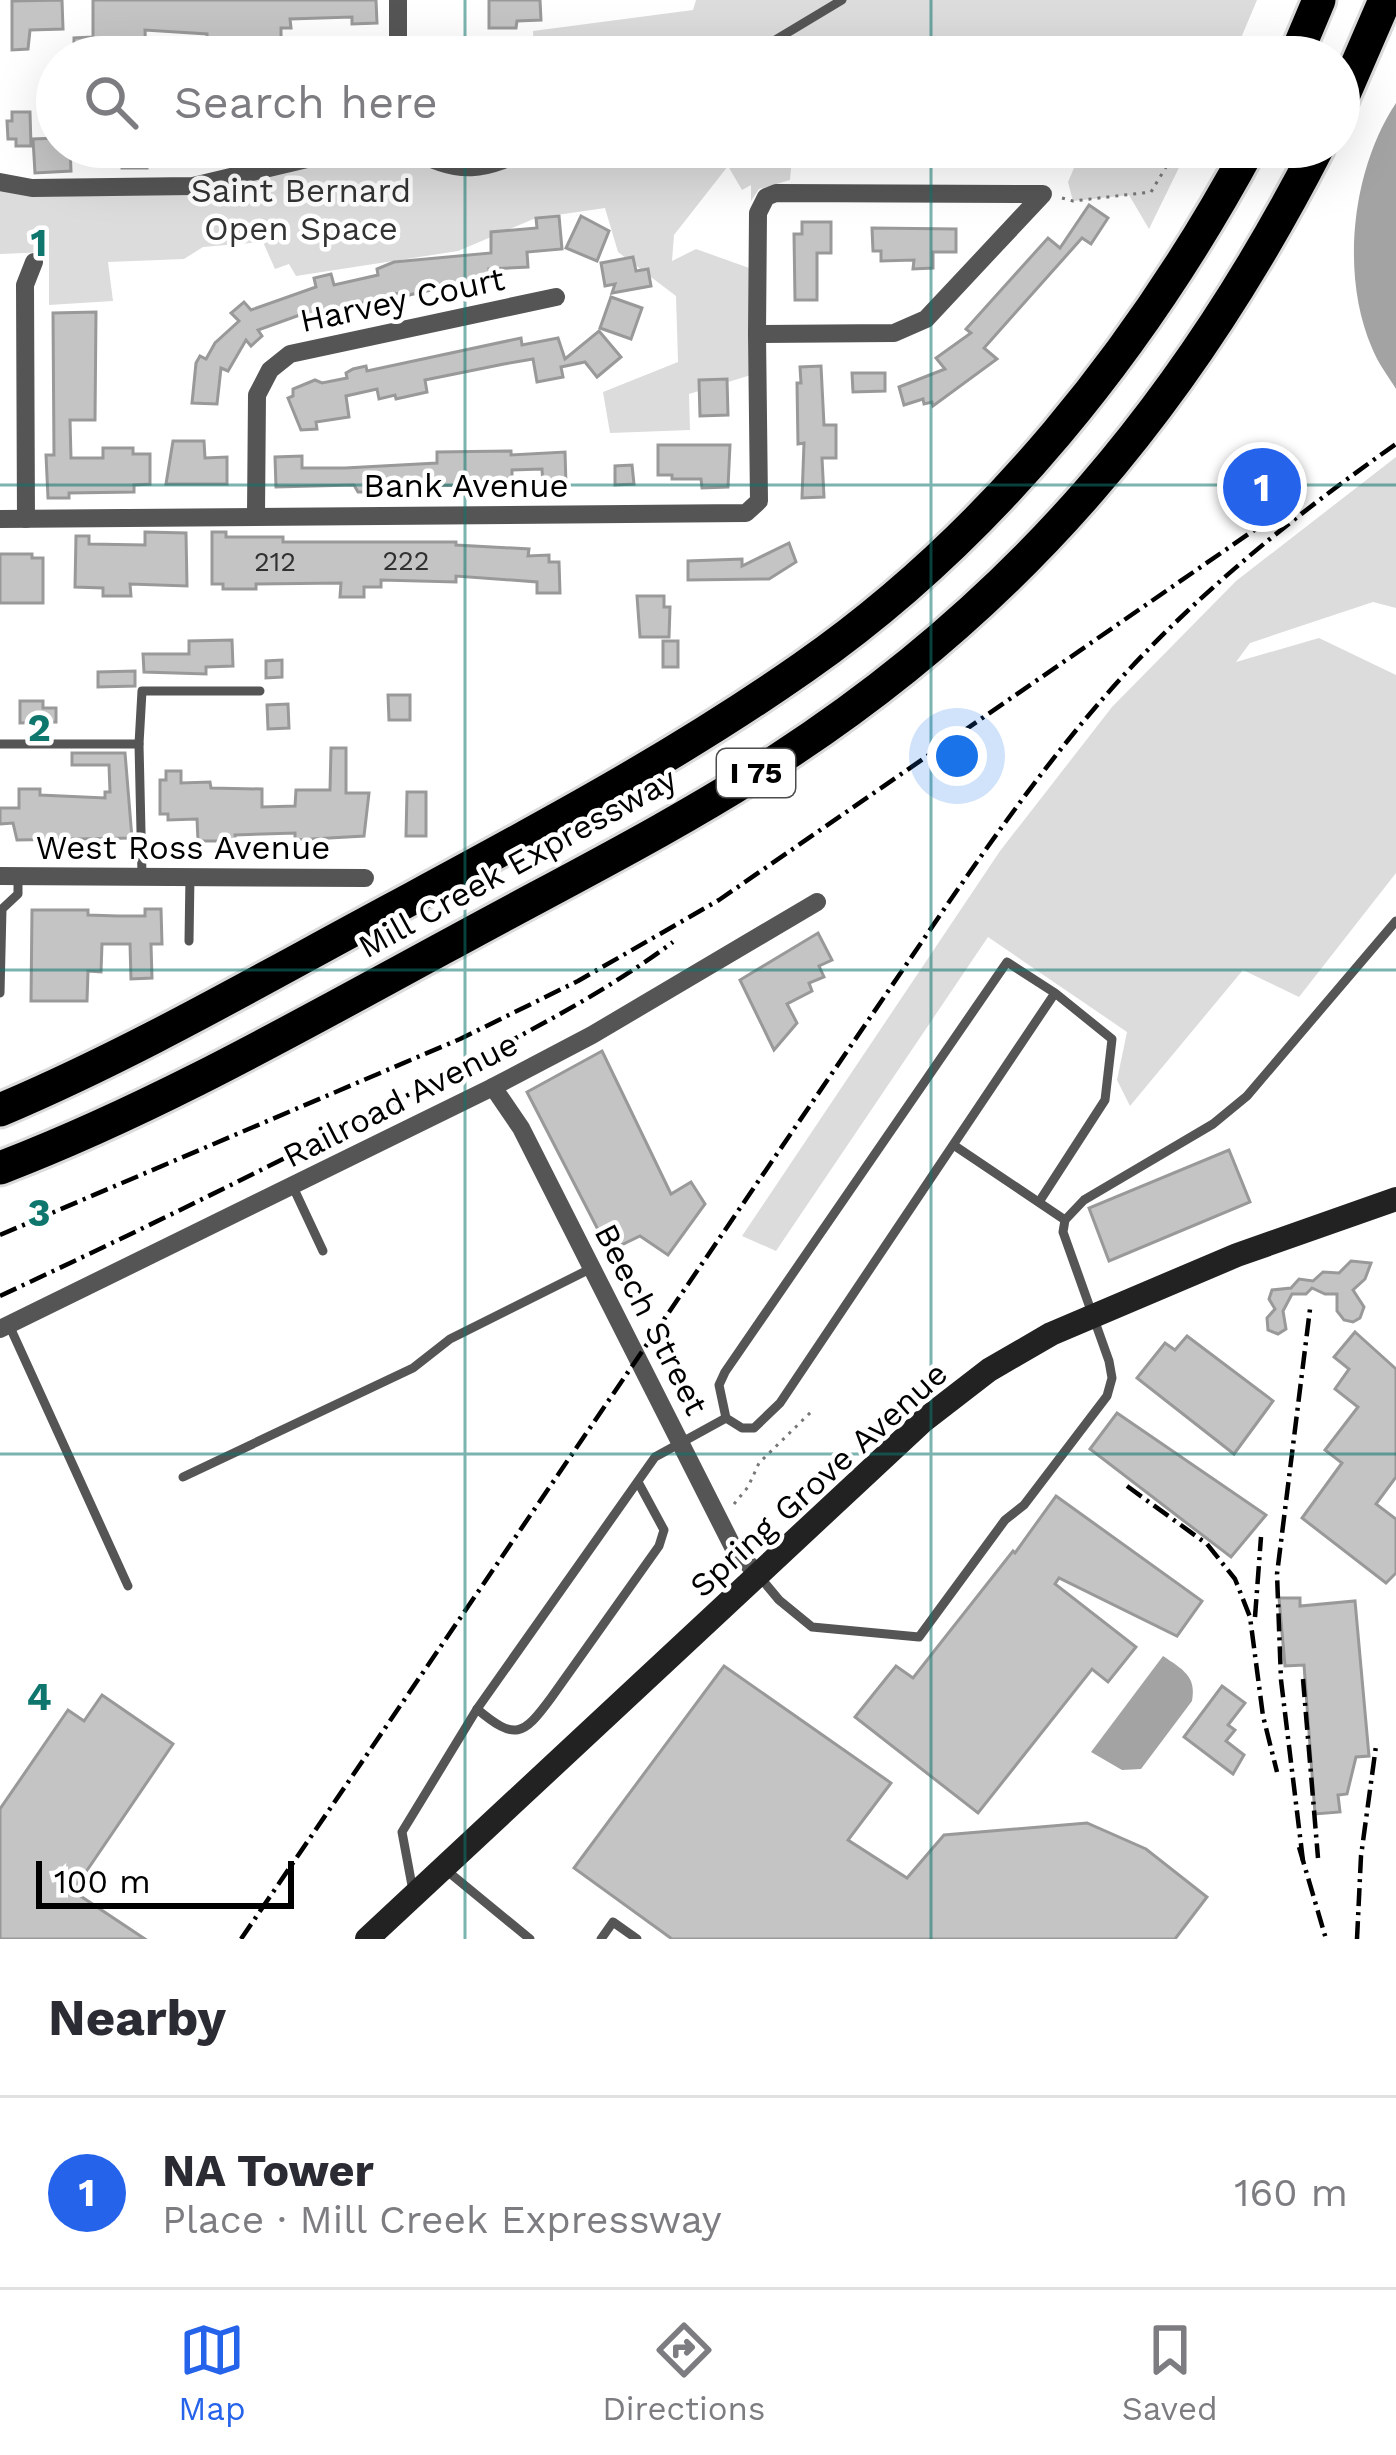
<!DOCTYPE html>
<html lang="en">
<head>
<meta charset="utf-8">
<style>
  body { margin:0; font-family:"Work Sans",sans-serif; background:#f7f7f7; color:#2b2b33 }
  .scale { position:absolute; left:36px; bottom:30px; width:258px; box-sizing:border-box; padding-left:12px; border:6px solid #000; border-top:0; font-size:33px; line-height:42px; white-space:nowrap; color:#000; -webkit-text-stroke:9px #fff; paint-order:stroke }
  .you { position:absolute; left:957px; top:756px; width:42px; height:42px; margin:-30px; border:9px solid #fff; border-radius:50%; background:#1a73e8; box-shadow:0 0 0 18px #1a73e833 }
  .badge { display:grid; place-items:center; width:78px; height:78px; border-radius:50%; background:#2563eb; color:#fff; font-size:39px; font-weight:700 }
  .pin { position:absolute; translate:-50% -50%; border:6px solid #fff; box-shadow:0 3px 12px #0006 }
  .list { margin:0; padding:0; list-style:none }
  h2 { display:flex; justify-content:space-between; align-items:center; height:156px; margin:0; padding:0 48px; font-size:51px }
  h2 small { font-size:39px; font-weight:400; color:#7c7c81 }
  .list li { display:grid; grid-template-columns:78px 1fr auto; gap:36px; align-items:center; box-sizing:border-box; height:192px; padding:0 48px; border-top:3px solid #e1e1e2 }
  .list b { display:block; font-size:45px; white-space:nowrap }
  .list p { margin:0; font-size:39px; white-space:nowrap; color:#7c7c81 }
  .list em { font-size:39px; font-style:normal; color:#7c7c81 }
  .icon { flex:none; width:66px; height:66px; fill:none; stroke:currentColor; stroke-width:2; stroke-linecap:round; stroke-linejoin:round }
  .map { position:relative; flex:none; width:1396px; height:1939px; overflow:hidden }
  .search { position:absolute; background:#fff; box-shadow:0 12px 48px #0002; left:36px; right:36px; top:36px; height:132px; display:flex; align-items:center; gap:30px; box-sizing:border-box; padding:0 42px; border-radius:66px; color:#7c7c81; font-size:45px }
  .sheet { height:348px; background:#fff }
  nav { display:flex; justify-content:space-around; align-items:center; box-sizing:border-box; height:168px; border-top:3px solid #e1e1e2; background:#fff; font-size:33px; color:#7c7c81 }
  nav a { display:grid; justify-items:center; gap:6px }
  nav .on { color:#2563eb }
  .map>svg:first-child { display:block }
  .green { fill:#dcdcdc }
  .water { fill:#a3a3a3 }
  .building { fill:#c4c4c4; stroke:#999; stroke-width:3 }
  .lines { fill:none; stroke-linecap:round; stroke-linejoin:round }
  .motorway-casing { stroke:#dbdbdb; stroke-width:39 }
  .path { stroke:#777; stroke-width:3; stroke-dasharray:3 6; stroke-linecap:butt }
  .service { stroke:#555; stroke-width:9 }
  .minor { stroke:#555; stroke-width:18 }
  .secondary { stroke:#222; stroke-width:24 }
  .motorway { stroke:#000; stroke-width:33 }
  .rail { stroke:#000; stroke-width:4.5; stroke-dasharray:18 6 3 6; stroke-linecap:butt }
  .grid { fill:none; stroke:#0f766e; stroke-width:3; stroke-opacity:0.55 }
  .labels { text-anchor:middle; stroke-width:9; stroke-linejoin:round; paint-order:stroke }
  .number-label { font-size:27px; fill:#313131 }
  .shield { fill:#fff; stroke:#4c4c4c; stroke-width:3 }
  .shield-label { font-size:30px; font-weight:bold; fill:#000 }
  .park-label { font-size:33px; fill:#333; stroke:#fff }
  .street-label { font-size:33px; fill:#000; stroke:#fff }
  .grid-label { font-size:39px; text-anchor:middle; font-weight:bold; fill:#0f766e; stroke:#fff; stroke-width:9; stroke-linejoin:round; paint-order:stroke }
</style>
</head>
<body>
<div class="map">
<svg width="1396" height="1939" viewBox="0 0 1396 1939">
  <rect width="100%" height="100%" fill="#fff"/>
  <!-- green -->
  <g class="green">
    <polygon points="696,0 1257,0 1233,57 534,57 533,31 693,10"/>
    <polygon points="358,147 398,147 424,162 460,160 493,147 793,147 790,180 759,189 751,201 751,185 742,190 728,166 674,235 672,261 696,249 752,269 751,375 689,394 690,430 610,433 603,392 678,362 676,296 618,252 605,208 536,218 458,251 296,276 289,264 275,269 263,242 203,247 184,259 108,262 113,301 49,305 49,252 0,254 0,182 168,187"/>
    <polygon points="1083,147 1189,147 1149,229 1129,195 1073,201 1068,182"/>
    <polygon points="1396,457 1396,608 1373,602 1250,643 1236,662 1319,638 1396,675 1396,873 1299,997 1243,970 1130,1106 1117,1080 1127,1032 988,937 776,1251 742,1236 1000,851 1112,707 1236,581"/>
  </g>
  <!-- water -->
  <g class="water">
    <path d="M1396,103V389C1388,376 1378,363 1372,348C1340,274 1352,169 1396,103Z"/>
    <path d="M1163,1656C1182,1669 1197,1676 1192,1701L1141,1769L1122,1770L1091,1752Z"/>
  </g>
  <!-- building -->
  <g class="building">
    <polygon points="62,0 63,29 30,30 28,49 12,50 12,1"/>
    <polygon points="93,0 376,0 377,23 352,24 352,17 290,19 291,28 281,28 281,57 265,57 264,39 222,40 223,50 207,51 207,34 145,30 146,57 110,57 110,50 74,51 74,38 93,37"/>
    <polygon points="489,0 540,0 541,20 517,21 516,28 489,28"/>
    <polygon points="12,112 30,112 31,146 16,146 16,139 8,139 7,121 12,121"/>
    <polygon points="57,138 57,147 70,147 71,171 35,173 33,139"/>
    <rect x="122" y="147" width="25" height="21"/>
    <rect x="798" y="147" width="67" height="14"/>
    <polygon points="1089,205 1108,218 1091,244 1082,238 984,348 997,359 933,406 932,402 924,404 923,399 904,405 899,387 945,369 936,358 971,333 966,329 1048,238 1060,248"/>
    <polygon points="559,216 562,249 527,252 528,267 489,269 490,275 484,278 400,297 400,293 380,298 309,318 308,312 258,330 262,336 251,346 246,340 228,371 221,368 217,404 192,403 196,363 200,356 206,359 215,343 239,321 231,313 244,302 251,310 316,287 314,278 331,274 334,285 378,275 377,269 394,262 491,253 491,232 537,228 536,218"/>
    <polygon points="581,216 609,231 597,261 566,248"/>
    <polygon points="802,222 831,222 831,253 817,253 817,300 795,300 794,234 802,234"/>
    <polygon points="872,228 956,229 956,252 933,252 933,268 913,269 914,260 881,261 881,251 873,251"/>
    <polygon points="633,257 636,271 648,269 651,286 612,293 615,284 605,286 601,263"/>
    <polygon points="611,297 642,308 631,339 600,328"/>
    <polygon points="96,312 95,420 70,420 71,458 103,458 103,448 133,448 133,454 150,454 150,484 134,485 134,492 69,493 69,498 48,498 46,455 54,455 53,313"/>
    <polygon points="599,331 621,357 597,377 585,362 561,367 563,377 537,382 533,359 504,364 425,380 427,392 396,399 395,395 379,399 377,389 346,396 349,417 316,422 317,429 301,430 288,398 293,396 293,389 315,380 322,383 347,378 346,373 353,369 366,366 367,371 521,338 522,345 558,338 565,359"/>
    <polygon points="821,366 824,425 836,425 836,458 822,458 824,497 802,498 804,443 798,444 797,383 801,383 800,367"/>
    <polygon points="852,373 885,373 885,391 853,392"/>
    <polygon points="727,379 728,415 700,416 699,380"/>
    <polygon points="173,441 204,441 205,458 227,457 227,484 166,484"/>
    <polygon points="658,445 730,445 728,487 702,488 701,479 672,479 672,475 658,475"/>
    <polygon points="511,451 511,455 565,452 566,485 543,486 542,469 512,470 512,485 377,486 372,486 372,492 358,492 354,485 276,487 275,457 302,456 302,468 345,468 437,463 437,452"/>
    <polygon points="632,465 634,484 615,485 615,466"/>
    <polygon points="1265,475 1274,489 1258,500 1249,486"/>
    <polygon points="145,532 186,533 187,586 130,584 131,596 103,596 103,588 75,587 76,536 89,536 89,544 145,545"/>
    <polygon points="212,532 226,532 226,537 283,537 283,542 456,542 456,545 529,549 528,556 549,555 549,562 559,562 560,593 537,593 537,582 456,576 456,582 381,580 381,587 364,587 364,597 340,597 341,583 256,584 256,589 223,589 223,584 212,584"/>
    <polygon points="789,543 796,562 769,579 688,580 688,561 742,559 742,566"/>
    <polygon points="0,554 32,554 32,558 43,558 43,603 0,603"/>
    <polygon points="637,596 664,596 664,607 670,607 669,637 640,637"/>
    <polygon points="232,640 233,666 206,667 206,674 144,672 143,654 189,654 189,641"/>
    <rect x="663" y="641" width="15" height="26"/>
    <polygon points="282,660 282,677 266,678 266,661"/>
    <polygon points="135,671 135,686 98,687 98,672"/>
    <polygon points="388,695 410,695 410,720 389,720"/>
    <polygon points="20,701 43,701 43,708 56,708 56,722 20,723"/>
    <polygon points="288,704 289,728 268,729 267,705"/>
    <polygon points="331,748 346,748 346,793 369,793 364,836 295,840 295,833 263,834 235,835 235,841 198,841 197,819 168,820 168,814 160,814 160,780 166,780 166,771 181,771 181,783 210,782 211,788 262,789 262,807 295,806 296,790 330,790"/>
    <polygon points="72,753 125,753 132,838 17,840 13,823 0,824 0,808 19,808 19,789 40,789 40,795 105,798 105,792 110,792 109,765 72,765"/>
    <polygon points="407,792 426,792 426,836 406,836"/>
    <polygon points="145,909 161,909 162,944 151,944 152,978 131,979 130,944 102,944 101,972 88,971 87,1001 31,1001 32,910 88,910 88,915 118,916 145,916"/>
    <polygon points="818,933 832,960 819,966 824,977 809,983 812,991 787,1004 797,1023 774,1050 740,980"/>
    <polygon points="602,1051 671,1194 691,1182 705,1204 668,1255 640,1236 609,1251 527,1092"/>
    <polygon points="1229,1150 1250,1202 1109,1261 1089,1208"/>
    <polygon points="1351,1261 1371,1263 1365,1279 1353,1290 1364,1307 1360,1318 1353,1322 1344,1320 1337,1311 1337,1294 1325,1294 1312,1288 1306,1294 1292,1294 1283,1311 1286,1329 1278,1334 1268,1330 1267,1318 1275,1309 1269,1299 1272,1290 1291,1288 1299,1279 1313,1281 1323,1272 1339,1273"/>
    <polygon points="1355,1332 1396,1369 1396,1477 1376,1504 1396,1519 1396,1573 1386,1583 1302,1518 1342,1463 1325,1450 1358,1407 1335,1389 1349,1369 1334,1357"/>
    <polygon points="1187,1336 1273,1401 1234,1454 1137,1378 1165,1343 1175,1350"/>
    <polygon points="1117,1413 1266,1515 1231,1557 1090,1449"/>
    <polygon points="1056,1496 1202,1601 1177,1636 1059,1578 1055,1584 1136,1647 1108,1682 1092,1669 978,1813 855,1717 896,1666 913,1678 1013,1551 1015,1553"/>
    <polygon points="1279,1598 1300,1598 1300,1606 1355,1601 1369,1756 1356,1757 1347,1794 1338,1795 1340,1812 1315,1814 1304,1665 1285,1666"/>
    <polygon points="724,1666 891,1783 848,1840 907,1878 944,1835 1087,1823 1146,1849 1207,1897 1175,1939 672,1939 574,1868"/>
    <polygon points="1222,1686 1245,1703 1228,1725 1235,1730 1226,1741 1244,1755 1233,1774 1184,1737"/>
    <polygon points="102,1695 173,1744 73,1891 145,1939 0,1939 0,1809 68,1710 84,1721"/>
  </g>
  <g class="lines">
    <!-- motorway casing -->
    <g class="motorway-casing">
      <g id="motorway">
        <polyline points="1295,57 1319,0"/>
        <polyline points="1339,106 1385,0"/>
        <path d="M0,1110C137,1052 265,977 396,907C535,832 674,758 804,667C992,536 1142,347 1250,147"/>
        <path d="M0,1168C156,1108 301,1025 447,946C558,885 673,828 779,759C1021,602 1187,402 1318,147"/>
      </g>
    </g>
    <!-- path -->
    <g class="path">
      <polyline points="1062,198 1073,201 1151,192 1178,147"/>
      <polyline points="734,1504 748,1487 759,1463 813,1410"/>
    </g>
    <!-- service -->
    <g class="service">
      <polyline points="747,57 842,0"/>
      <path d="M398,147C463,184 481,176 545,147"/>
      <polyline points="0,744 139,744"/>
      <polyline points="142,875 139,744 142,691 260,691"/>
      <polyline points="189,941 190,875"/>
      <polyline points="0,993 2,909 18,894 18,876"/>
      <polyline points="955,1146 1065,1220"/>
      <polyline points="293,1187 323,1251"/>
      <polyline points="1039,1202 1105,1100 1112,1039 1055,993 1007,962 725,1372 719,1385 726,1418 742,1428 754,1428 780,1403 1055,993"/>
      <polyline points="9,1325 128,1586"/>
      <polyline points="183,1477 413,1368 450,1339 592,1268"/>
      <polyline points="759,1576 779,1600 812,1627 919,1637 1005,1520 1024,1505 1107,1396 1112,1378 1109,1361 1063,1232 1065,1220 1084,1200 1213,1124 1247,1096 1396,921"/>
      <path d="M477,1709C515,1741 523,1736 551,1698L659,1546L664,1530L638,1482"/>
      <polyline points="446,1870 530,1939"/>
      <polyline points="413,1891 402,1832 477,1709 655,1457 726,1418"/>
      <polyline points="601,1939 613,1922 637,1939"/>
    </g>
    <!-- minor -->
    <g class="minor">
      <polyline points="398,0 398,57"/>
      <polyline points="0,182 32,188 193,186 358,147"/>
      <polygon points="776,193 1043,194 926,319 894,333 757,334 758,213 766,197"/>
      <polyline points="256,515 257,395 270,370 290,354 556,297"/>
      <polyline points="0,519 746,513 759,501 757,334"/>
      <polyline points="26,519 25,285 34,262"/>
      <polyline points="0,876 365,878"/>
      <polyline points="493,1087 521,1128 733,1547 759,1576"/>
      <polyline points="0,1329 493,1087 592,1035 817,902"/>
    </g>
    <!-- secondary -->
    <polyline class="secondary" points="367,1939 923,1421 989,1370 1051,1334 1237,1255 1396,1199"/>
    <!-- motorway -->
    <use href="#motorway" class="motorway"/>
    <!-- rail -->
    <g class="rail">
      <polyline points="0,1235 460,1039 578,981 719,900 1263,524"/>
      <path d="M0,1296C150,1226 298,1153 444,1076C523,1034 602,995 673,942"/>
      <polyline points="1127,1486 1207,1544 1235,1579 1250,1617 1263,1716 1277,1772"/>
      <polyline points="1255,1617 1261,1537"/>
      <polyline points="1303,1679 1318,1858"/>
      <polyline points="1299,1847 1326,1939"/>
      <polyline points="1303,1861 1281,1680 1277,1574 1310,1309"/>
      <path d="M241,1939L949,902C1003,824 1059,746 1123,676C1205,587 1298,513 1396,444"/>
      <polyline points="1357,1939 1361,1856 1376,1746"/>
    </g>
  </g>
  <!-- grid -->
  <path class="grid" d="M465,0V57M931,0V57M465,147V1939M931,147V1939M0,485H1396M0,970H1396M0,1454H1396"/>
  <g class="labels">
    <!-- number labels -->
    <g class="number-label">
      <text x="406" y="570">222</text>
      <text x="275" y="571">212</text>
    </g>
    <!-- shield labels -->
    <rect class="shield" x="717" y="749" width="78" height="48" rx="9"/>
    <g class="shield-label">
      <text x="756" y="783">I 75</text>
    </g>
    <!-- park labels -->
    <g class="park-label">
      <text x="301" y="202">Saint Bernard<tspan x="301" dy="38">Open Space</tspan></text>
    </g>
    <!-- street labels -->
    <g class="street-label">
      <text transform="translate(402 299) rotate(-12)" y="12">Harvey Court</text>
      <text x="466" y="497">Bank Avenue</text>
      <text x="183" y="859">West Ross Avenue</text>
      <text transform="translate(517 862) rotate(-29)" y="12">Mill Creek Expressway</text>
      <text transform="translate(400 1099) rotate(-27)" y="12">Railroad Avenue</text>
      <text transform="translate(652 1319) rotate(63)" y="12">Beech Street</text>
      <text transform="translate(818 1479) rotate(-42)" y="12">Spring Grove Avenue</text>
    </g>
  </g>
  <g class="grid-label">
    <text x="39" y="256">1</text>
    <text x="39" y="741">2</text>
    <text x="39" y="1226">3</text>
    <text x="39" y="1710">4</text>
  </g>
</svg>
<div class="scale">100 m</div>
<div class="you"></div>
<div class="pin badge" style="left:1262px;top:487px">1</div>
<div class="search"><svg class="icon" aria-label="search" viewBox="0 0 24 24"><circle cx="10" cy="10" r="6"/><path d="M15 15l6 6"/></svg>Search here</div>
</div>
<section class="sheet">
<h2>Nearby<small></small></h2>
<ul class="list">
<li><span class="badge">1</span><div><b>NA Tower</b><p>Place · Mill Creek Expressway</p></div><em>160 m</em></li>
</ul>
</section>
<nav>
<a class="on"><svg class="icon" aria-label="map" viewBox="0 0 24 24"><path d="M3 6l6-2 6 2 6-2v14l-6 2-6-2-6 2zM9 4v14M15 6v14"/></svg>Map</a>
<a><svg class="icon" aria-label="directions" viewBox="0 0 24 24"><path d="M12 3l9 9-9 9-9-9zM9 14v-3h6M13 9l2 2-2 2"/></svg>Directions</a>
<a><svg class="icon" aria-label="saved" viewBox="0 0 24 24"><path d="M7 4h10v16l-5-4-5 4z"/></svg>Saved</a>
</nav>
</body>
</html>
